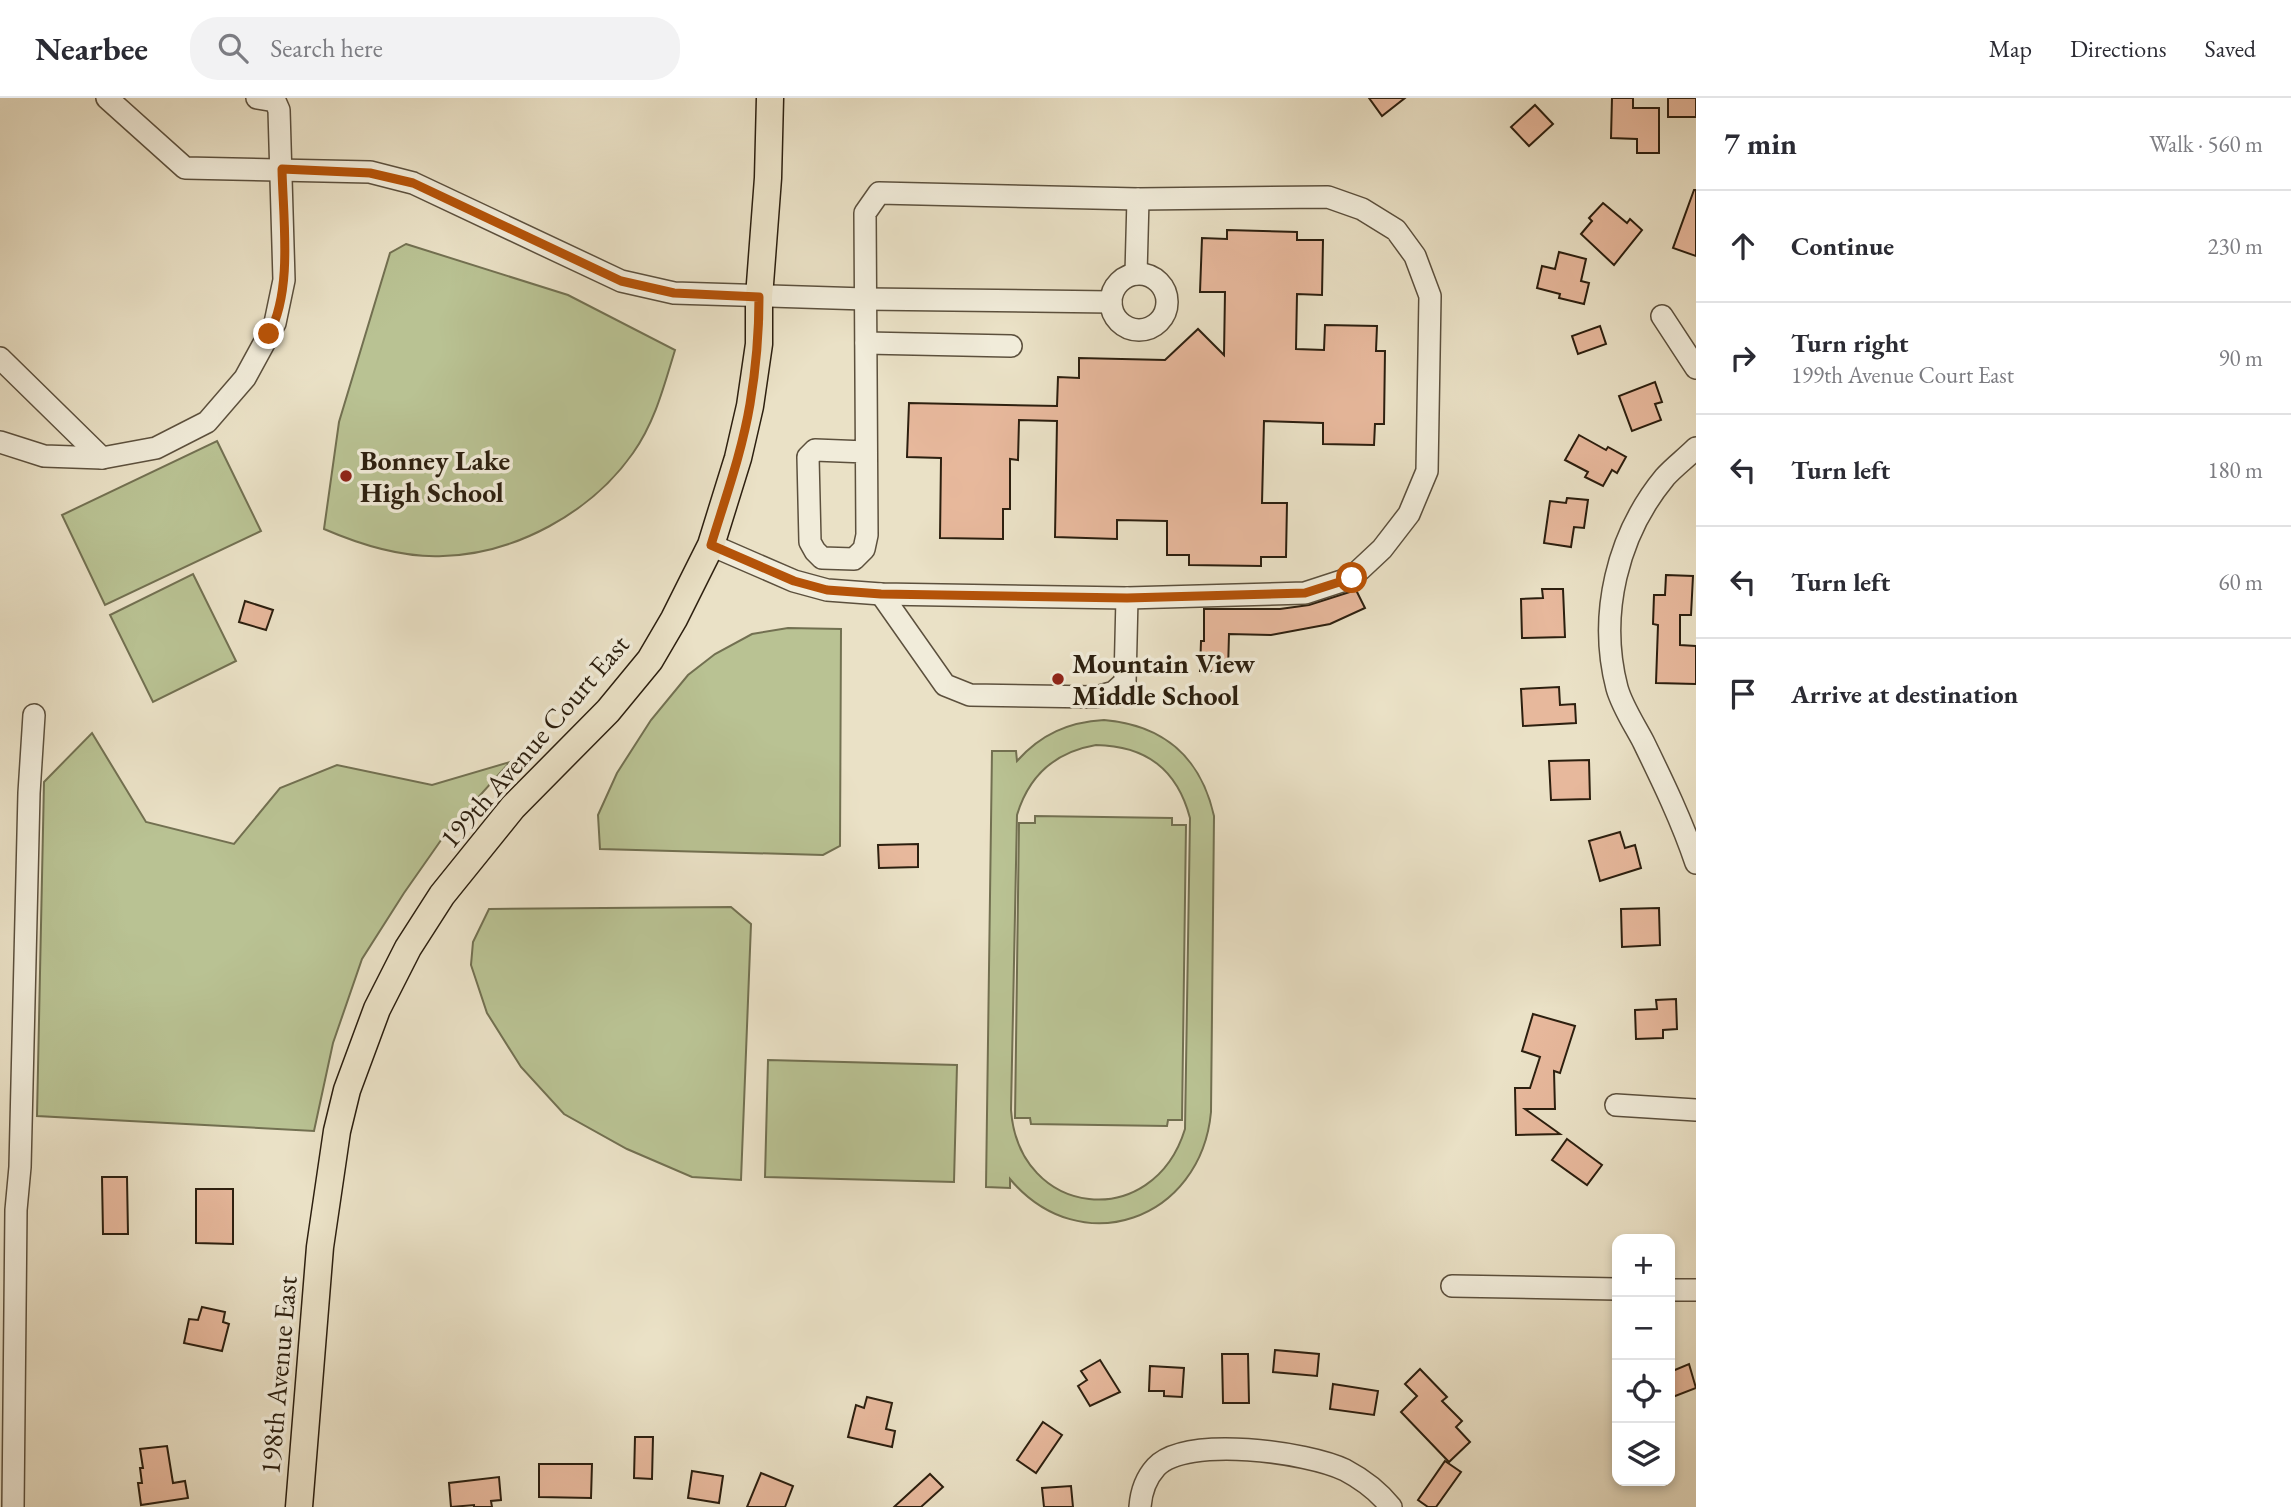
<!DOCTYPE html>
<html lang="en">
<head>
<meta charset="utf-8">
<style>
  body { margin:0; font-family:"EB Garamond",serif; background:#f2f2f3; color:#2b2b33 }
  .controls { position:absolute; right:21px; bottom:21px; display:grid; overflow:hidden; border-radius:14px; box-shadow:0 4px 10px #0003 }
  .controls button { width:63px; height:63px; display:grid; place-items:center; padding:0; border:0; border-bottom:2px solid #e1e1e2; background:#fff; color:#2b2b33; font:35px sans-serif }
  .stop { position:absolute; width:21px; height:21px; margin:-16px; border:5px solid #b45309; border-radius:50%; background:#fff }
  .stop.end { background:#b45309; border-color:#fff; box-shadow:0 2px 7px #0008 }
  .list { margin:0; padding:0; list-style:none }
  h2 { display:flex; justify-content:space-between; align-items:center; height:91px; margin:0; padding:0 28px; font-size:30px }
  h2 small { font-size:23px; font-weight:400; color:#7c7c81 }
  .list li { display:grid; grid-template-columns:46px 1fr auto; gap:21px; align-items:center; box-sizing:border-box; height:112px; padding:0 28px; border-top:2px solid #e1e1e2 }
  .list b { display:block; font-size:26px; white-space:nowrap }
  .list p { margin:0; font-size:23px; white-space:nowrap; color:#7c7c81 }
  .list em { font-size:23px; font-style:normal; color:#7c7c81 }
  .icon { flex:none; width:38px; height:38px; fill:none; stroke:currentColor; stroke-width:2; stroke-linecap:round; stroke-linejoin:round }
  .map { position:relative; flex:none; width:1696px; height:1409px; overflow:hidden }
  header { display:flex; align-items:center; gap:42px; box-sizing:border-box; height:98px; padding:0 35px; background:#fff; border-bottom:2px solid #e1e1e2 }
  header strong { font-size:33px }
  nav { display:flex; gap:38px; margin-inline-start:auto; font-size:24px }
  .search { width:490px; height:63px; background:#f2f2f3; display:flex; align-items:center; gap:18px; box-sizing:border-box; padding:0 24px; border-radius:28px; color:#7c7c81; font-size:26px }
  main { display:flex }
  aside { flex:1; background:#fff }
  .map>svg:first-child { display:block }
  .green { fill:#b9c293; stroke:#727051; stroke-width:2; fill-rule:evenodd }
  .building { fill:#e7b89c; stroke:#2c1f0f; stroke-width:2 }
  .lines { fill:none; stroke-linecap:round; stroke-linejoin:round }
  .minor-casing { stroke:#5c503d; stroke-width:24 }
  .major-casing { stroke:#2c1f0f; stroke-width:29 }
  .minor { stroke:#f1ecda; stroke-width:21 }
  .major { stroke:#eae1c6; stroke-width:26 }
  .route { stroke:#b45309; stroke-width:9 }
  .poi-dot { fill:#8f2418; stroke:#f1ecda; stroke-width:2.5 }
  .labels { text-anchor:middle; stroke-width:7; stroke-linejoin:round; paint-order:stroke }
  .poi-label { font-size:28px; font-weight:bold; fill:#2c1f0f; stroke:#f1ecda; text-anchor:start }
  .street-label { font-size:28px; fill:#2c1f0f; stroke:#f1ecda }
</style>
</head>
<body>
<header>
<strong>Nearbee</strong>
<div class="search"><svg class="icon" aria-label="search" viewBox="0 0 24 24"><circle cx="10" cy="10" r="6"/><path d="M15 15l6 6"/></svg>Search here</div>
<nav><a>Map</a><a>Directions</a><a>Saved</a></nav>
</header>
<main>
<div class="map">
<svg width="1696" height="1409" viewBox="0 0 1696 1409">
  <rect width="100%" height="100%" fill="#eae1c6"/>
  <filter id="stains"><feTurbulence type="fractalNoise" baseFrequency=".00286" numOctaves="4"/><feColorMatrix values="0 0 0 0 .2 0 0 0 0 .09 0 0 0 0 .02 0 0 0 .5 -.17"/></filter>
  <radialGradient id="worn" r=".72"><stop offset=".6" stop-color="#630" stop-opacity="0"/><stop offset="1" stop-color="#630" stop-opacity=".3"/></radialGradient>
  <!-- green -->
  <g class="green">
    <path d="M406,146L568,197L675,252C664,288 655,324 633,355C591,415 515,456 443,458C402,460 361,447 324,431L339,324L390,155Z"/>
    <polygon points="217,343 261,433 105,507 62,417"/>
    <polygon points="193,476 236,563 153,604 110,517"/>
    <polygon points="788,530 841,531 840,748 823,757 600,751 598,717 617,675 651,622 688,577 715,556 752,536"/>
    <path d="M1104,622C1164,627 1201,660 1214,718L1211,1014C1201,1122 1081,1165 1010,1081V1090L986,1089L992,653H1016L1017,663C1041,636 1069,624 1104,622ZM1096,647C1146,648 1177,671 1190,720L1185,1031C1153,1135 1019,1120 1011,1012L1017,717C1029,677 1055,654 1096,647Z"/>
    <polygon points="92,635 146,724 234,746 280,690 337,667 432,687 510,664 446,735 404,795 362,861 333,945 314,1033 37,1018 44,684"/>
    <polygon points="1035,718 1172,720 1172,727 1186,727 1182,1022 1168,1022 1167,1028 1031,1026 1030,1020 1015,1020 1019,725 1035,725"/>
    <polygon points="731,809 751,826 741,1082 692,1079 627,1051 564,1016 521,969 487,915 471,867 473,844 489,811"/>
    <polygon points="768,962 957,967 954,1084 765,1079"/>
  </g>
  <!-- building -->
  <g class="building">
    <polygon points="1369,0 1405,0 1382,18"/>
    <polygon points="1612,0 1633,0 1633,10 1659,10 1659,55 1637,55 1637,41 1611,40"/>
    <rect x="1668" y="0" width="28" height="19"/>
    <polygon points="1535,7 1553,26 1529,48 1511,29"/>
    <polygon points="1694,92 1696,92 1696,158 1673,150"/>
    <polygon points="1603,105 1627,125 1630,121 1642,132 1614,167 1581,136 1592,123 1589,120"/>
    <polygon points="1227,132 1297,134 1297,142 1323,142 1322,197 1297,196 1296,251 1324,252 1325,227 1377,228 1376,253 1385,253 1384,326 1375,326 1374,347 1323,346 1323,325 1264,323 1262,405 1287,405 1286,459 1261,459 1261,468 1189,467 1189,457 1167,457 1167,423 1117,422 1117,441 1055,439 1057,323 1019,322 1018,362 1010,361 1010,411 1003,411 1003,441 940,440 941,360 907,359 909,305 1057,308 1058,279 1079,280 1079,260 1165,262 1198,231 1224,257 1225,194 1200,194 1202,140 1227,141"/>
    <polygon points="1559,154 1586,161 1581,183 1589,185 1584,206 1559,200 1560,196 1537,190 1542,168 1555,171"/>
    <polygon points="1600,228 1606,246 1578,256 1572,238"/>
    <polygon points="1655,284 1662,304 1655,306 1661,322 1632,333 1619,298"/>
    <polygon points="1579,337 1606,352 1608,349 1626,359 1617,375 1612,372 1603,388 1585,379 1588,374 1565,362"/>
    <polygon points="1567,400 1588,402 1584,430 1574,429 1571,449 1544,445 1550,403 1566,405"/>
    <polygon points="1666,477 1693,478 1691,517 1680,517 1680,547 1696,548 1696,586 1656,585 1658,527 1653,526 1654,497 1665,497"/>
    <polygon points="1542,491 1563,491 1565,539 1522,540 1521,501 1543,500"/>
    <polygon points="1356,492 1365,510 1330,526 1271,537 1229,536 1228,573 1200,573 1201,543 1204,543 1204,511 1280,511 1309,507"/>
    <polygon points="245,503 273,512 266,532 239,524"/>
    <polygon points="1559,589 1560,607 1575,606 1576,625 1523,628 1521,591"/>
    <polygon points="1589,662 1590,701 1551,702 1549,663"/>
    <polygon points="1620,734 1625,750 1635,747 1641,770 1600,783 1589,743"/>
    <polygon points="918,746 918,769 879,770 878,747"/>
    <polygon points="1659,810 1660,847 1622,849 1621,811"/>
    <polygon points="1676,901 1677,931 1663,932 1663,940 1636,941 1635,912 1657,911 1656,902"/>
    <polygon points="1533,916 1575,928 1560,975 1554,973 1555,1011 1525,1011 1560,1036 1516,1037 1515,990 1530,990 1540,959 1522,953"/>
    <polygon points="1567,1041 1602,1067 1587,1087 1552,1062"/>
    <polygon points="102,1079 127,1079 128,1136 103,1136"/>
    <polygon points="196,1091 233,1091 233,1146 196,1145"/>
    <polygon points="202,1209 225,1214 223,1224 229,1226 222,1253 184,1245 189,1221 198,1222"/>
    <polygon points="1275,1252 1319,1256 1317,1278 1273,1274"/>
    <polygon points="1222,1256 1248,1256 1249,1305 1223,1305"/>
    <polygon points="1100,1262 1120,1294 1090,1308 1078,1288 1087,1282 1081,1273"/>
    <polygon points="1689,1266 1696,1290 1670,1300 1670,1274"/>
    <polygon points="1150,1268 1184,1270 1182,1299 1164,1298 1164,1293 1149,1293"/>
    <polygon points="1420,1271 1447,1299 1442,1303 1462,1323 1456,1329 1470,1344 1449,1364 1401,1314 1417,1298 1405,1286"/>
    <polygon points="1333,1286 1378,1293 1374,1317 1330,1311"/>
    <polygon points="867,1299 892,1305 886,1331 895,1333 892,1349 848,1339 856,1307 864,1310"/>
    <polygon points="1043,1324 1062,1337 1036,1375 1017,1362"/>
    <polygon points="635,1339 653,1339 652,1381 634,1380"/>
    <polygon points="167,1348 173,1385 185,1383 188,1400 141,1407 138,1385 142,1385 140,1370 143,1370 140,1351"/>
    <polygon points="1445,1363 1461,1374 1436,1409 1428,1409 1418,1402"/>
    <polygon points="539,1366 592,1366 591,1400 539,1399"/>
    <polygon points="692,1373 723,1378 719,1405 688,1400"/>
    <polygon points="761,1375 793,1388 785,1409 747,1409"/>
    <polygon points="930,1376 943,1389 921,1409 894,1409"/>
    <polygon points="499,1379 501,1402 491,1403 492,1409 474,1409 474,1407 451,1409 449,1385"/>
    <polygon points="1071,1388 1073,1409 1044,1409 1042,1390"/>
  </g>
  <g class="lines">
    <!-- minor casing -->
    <g class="minor-casing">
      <g id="minor">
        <polyline points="107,0 185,70 370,74 413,85 621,183 674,195 865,201 1111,204"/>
        <polyline points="1136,176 1138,101"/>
        <circle cx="1139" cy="204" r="28"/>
        <polyline points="1662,218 1696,270"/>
        <polyline points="866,245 1011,248"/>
        <polyline points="0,260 102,360"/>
        <polyline points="0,344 44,358 102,360 156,350 207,324 245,280 275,225 284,182 279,12 275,3 257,0"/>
        <path d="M1696,350C1686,360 1674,369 1665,379C1617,437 1598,517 1617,590C1622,608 1634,626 1643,643C1662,682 1682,723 1696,765"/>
        <polyline points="711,447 794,483 827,492 881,496 1127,500 1305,495 1351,480 1382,451 1409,416 1427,373 1430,198 1415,158 1396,132 1362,111 1328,99 1138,101 879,95 865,115 867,437 864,451 854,461 822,460 815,453 810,444 808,359 815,352 866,354"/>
        <polyline points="881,496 945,587 970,597 1096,599 1114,594 1125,584 1127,500"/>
        <polyline points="1616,1007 1696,1012"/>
        <polyline points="1452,1188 1617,1191"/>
        <polyline points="1670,1192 1696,1192"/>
        <polyline points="13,1409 16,1112 20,1069 29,695 34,617"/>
        <path d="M1140,1409C1141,1395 1146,1380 1156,1369C1186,1337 1308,1354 1345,1372C1362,1381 1379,1394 1391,1409"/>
      </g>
    </g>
    <!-- major casing -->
    <g class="major-casing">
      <polyline id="major" points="299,1409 320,1149 337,1033 347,992 377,911 408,850 442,797 513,709 608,613 650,562 674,521 711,447 738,360 750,308 759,246 759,199 768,80 770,0"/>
    </g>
    <!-- minor -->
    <use href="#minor" class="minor"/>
    <!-- major -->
    <use href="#major" class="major"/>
  </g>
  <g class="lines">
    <!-- route -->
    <path class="route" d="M269,236C293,192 283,121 282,71L370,75L413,85L621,183L674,195L759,199C759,235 756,270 750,306C742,354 725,401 711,447L794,483L827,492L881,496L1127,500L1305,495L1352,480"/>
  </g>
  <!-- markers -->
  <g class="poi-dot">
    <circle cx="346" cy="378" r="7"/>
    <circle cx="1058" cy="581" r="7"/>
  </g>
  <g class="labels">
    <!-- poi labels -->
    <g class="poi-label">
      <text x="360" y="372">Bonney Lake<tspan x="360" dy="32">High School</tspan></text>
      <text x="1072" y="575">Mountain View<tspan x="1072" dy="32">Middle School</tspan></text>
    </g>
    <!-- street labels -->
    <g class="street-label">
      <text transform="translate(534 643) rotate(-49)" y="10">199th Avenue Court East</text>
      <text transform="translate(278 1277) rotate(-85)" y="10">198th Avenue East</text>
    </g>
  </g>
  <rect width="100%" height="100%" filter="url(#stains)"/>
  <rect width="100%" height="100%" fill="url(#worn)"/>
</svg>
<div class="controls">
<button>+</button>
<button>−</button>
<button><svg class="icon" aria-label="locate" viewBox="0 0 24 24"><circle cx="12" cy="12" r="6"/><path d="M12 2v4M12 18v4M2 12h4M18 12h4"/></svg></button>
<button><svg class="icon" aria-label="layers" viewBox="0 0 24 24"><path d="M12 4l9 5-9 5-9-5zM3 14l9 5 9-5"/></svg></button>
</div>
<div class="stop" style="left:1352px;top:480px"></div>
<div class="stop end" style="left:269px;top:236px"></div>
</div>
<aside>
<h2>7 min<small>Walk · 560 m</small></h2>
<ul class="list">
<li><svg class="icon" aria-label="ahead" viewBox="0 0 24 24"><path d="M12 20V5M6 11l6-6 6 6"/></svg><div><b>Continue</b></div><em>230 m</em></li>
<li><svg class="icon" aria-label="right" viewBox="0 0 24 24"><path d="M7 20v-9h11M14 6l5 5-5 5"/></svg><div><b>Turn right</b><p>199th Avenue Court East</p></div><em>90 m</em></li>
<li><svg class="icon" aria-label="left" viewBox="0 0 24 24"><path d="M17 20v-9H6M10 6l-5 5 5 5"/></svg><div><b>Turn left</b></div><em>180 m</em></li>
<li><svg class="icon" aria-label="left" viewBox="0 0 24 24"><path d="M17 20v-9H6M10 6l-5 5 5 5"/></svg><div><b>Turn left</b></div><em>60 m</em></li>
<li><svg class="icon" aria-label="arrive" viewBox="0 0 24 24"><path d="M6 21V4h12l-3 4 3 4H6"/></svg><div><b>Arrive at destination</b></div></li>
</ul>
</aside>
</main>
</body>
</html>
